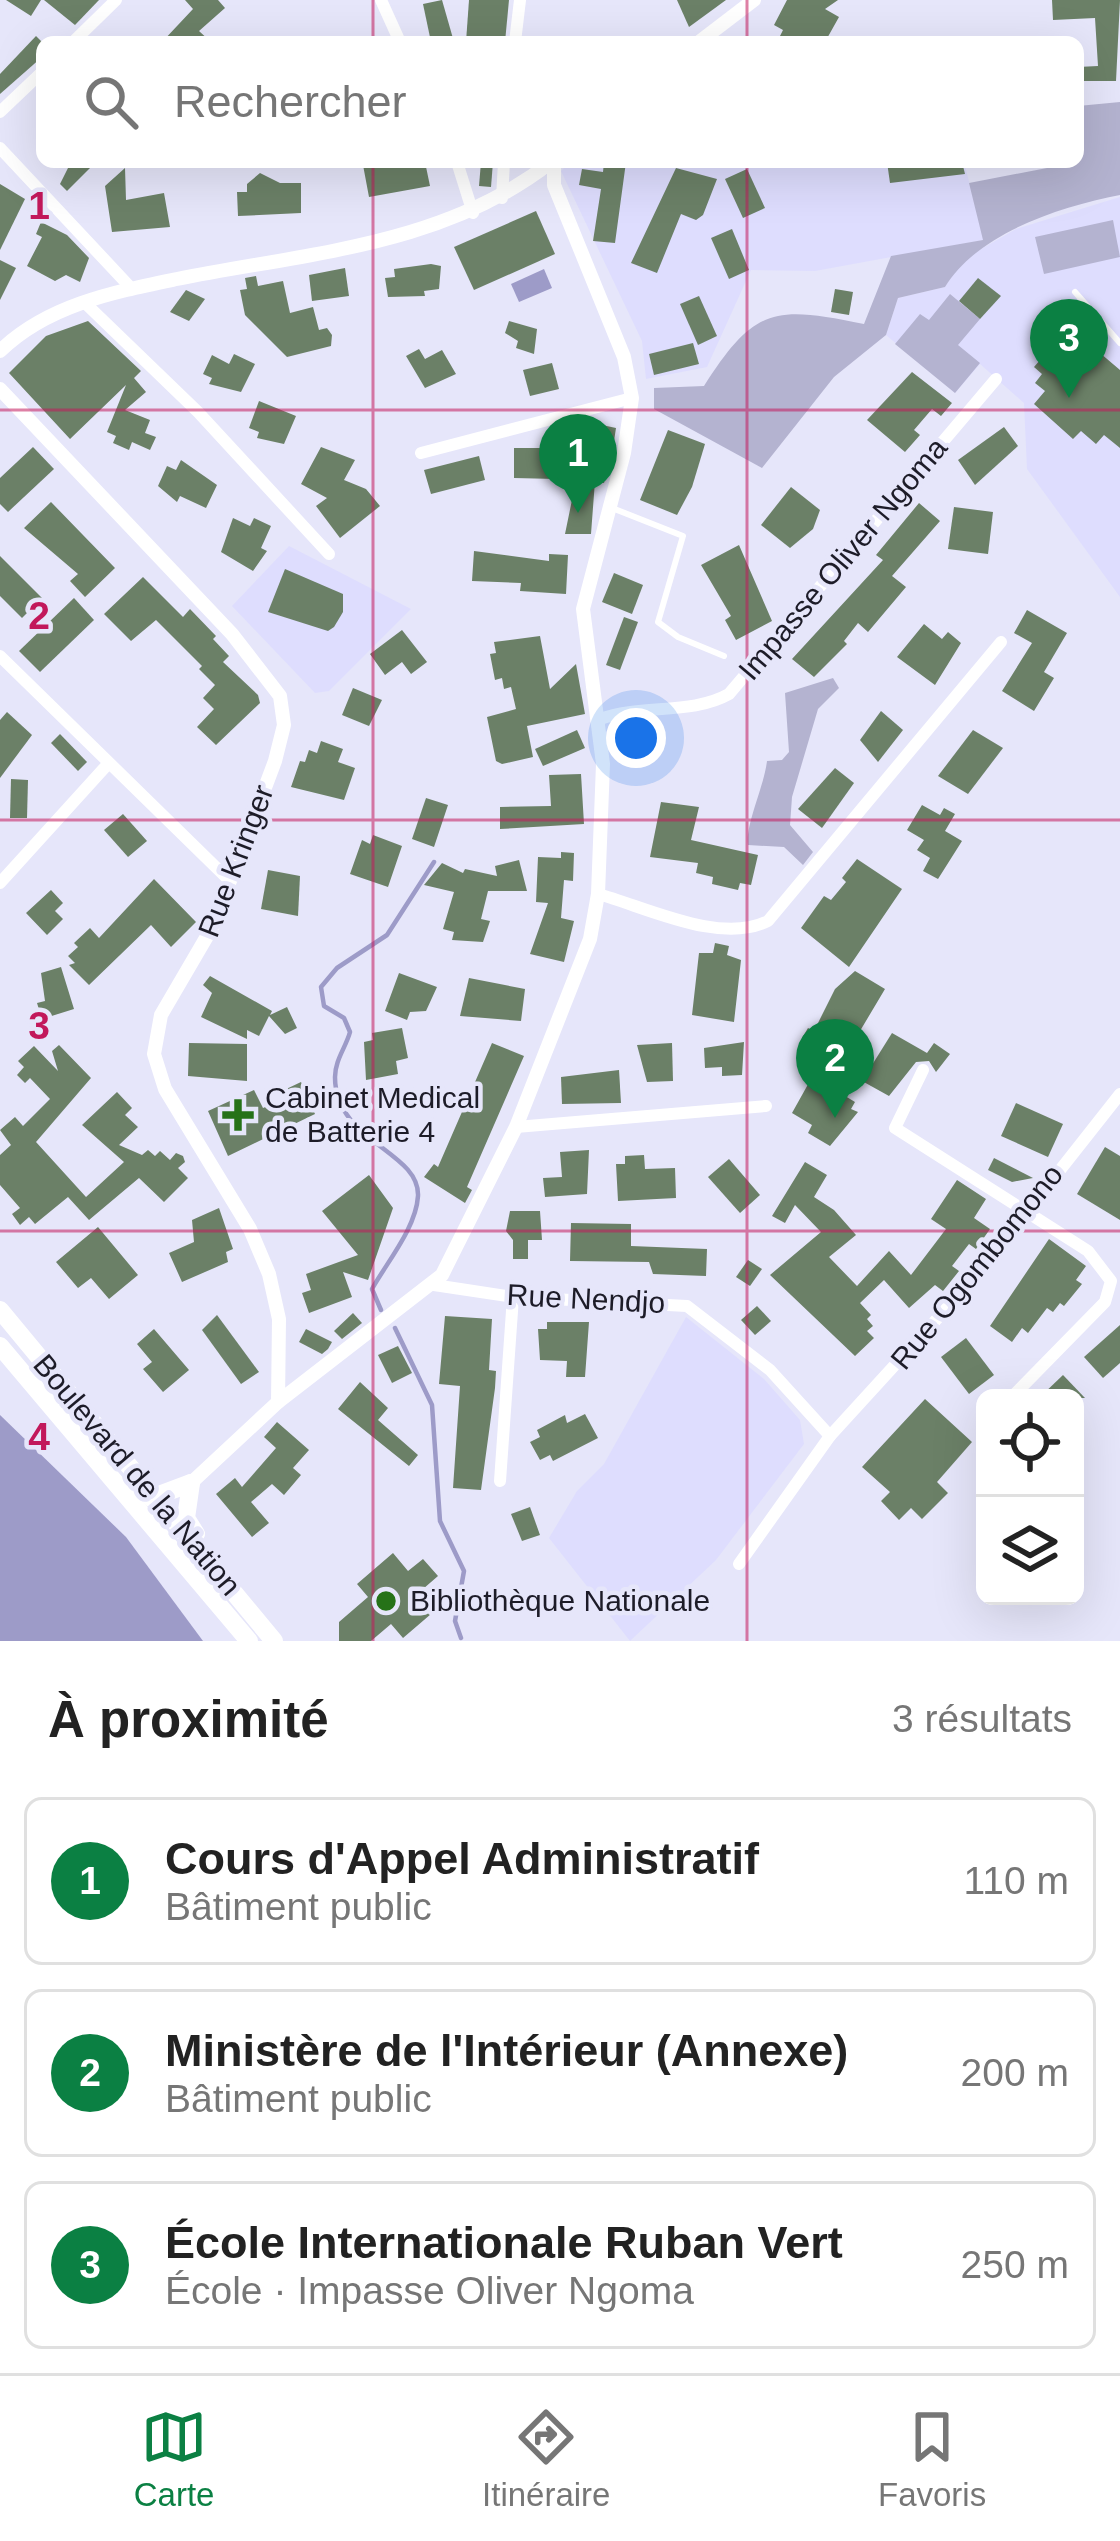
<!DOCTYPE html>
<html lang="fr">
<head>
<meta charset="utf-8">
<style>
  body { margin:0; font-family:Arial,sans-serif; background:#f2f2f2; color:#222 }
  .controls { position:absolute; right:36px; bottom:36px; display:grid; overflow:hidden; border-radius:18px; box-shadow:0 12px 48px #0002 }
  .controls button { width:108px; height:108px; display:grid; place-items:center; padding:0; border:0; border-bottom:3px solid #e0e0e0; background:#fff; color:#222; font:60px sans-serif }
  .you { position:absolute; left:636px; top:738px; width:42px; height:42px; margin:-30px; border:9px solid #fff; border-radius:50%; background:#1a73e8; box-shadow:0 0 0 18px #1a73e833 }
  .badge { display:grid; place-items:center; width:78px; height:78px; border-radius:50%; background:#0b8043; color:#fff; font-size:39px; font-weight:700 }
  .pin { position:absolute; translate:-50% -99px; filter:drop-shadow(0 3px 6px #0008) }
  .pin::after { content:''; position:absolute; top:63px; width:42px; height:36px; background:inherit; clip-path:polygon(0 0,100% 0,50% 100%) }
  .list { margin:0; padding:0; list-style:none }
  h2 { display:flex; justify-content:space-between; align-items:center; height:156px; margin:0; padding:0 48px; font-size:51px }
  h2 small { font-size:39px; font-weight:400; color:#767676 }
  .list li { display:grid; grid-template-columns:78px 1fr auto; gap:36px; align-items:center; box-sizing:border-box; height:168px; margin:0 24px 24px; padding:0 24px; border:3px solid #e0e0e0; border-radius:18px }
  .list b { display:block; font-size:45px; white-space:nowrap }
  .list p { margin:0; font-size:39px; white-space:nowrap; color:#767676 }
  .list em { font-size:39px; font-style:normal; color:#767676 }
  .icon { flex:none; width:66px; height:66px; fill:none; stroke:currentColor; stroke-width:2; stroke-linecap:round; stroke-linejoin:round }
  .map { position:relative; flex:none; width:1120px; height:1641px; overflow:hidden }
  .search { position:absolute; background:#fff; box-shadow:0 12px 48px #0002; left:36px; right:36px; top:36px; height:132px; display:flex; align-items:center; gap:30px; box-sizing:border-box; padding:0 42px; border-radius:18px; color:#767676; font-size:45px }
  .sheet { height:732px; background:#fff }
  nav { display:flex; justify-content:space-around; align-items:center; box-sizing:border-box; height:168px; border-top:3px solid #e0e0e0; background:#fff; font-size:33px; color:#767676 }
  nav a { display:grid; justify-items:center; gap:6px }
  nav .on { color:#0b8043 }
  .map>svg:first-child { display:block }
  .built { fill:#deddfe }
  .green { fill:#b4b3d0 }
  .water { fill:#9d9bc8 }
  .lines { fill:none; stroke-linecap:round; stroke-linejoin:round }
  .stream { stroke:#9d9bc8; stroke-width:4.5 }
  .building { fill:#6b8067 }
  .service { stroke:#fff; stroke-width:6 }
  .minor { stroke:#fff; stroke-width:12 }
  .tertiary { stroke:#fff; stroke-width:14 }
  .primary { stroke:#fff; stroke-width:18 }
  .grid { fill:none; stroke:#c2185b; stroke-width:3; stroke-opacity:0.55 }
  .poi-dot { fill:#267218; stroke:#e6e6fa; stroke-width:4.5 }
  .labels { text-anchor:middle; stroke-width:9; stroke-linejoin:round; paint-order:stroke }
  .street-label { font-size:30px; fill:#1d1c28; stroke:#e6e6fa }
  .poi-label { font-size:30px; fill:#1d1c28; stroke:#e6e6fa; text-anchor:start }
  .grid-label { font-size:39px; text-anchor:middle; font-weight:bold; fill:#c2185b; stroke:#e6e6fa; stroke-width:9; stroke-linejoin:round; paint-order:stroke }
</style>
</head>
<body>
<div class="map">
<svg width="1120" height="1641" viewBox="0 0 1120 1641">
  <rect width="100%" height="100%" fill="#e6e6fa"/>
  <!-- built -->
  <g class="built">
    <polygon points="570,162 964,162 984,240 815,271 751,270 707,367 646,379 642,341 561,171"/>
    <polygon points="1120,197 1120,597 1027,469 1024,403 980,364 955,393 886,335 898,298 945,287 962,260 1016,229"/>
    <polygon points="289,546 411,609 329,691 315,693 232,606"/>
    <polygon points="686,1317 764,1379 800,1420 804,1444 716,1560 630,1641 549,1538 577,1491 604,1464"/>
  </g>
  <!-- green -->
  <g class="green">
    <path d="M1120,102V195C1059,207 978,233 945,287L898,298L886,335L834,377L762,468L654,409V388L704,386C755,306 775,306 864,324L891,256L983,240L969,183L1078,162V106Z"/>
    <polygon points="1113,220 1120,257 1044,274 1035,237"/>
    <polygon points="950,294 980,319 958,345 980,363 955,393 895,344 920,314 929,320"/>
    <path d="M833,678L839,688L818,709L792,797L790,825L813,852L803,865L784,847L748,845C745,825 764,787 767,761L782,760L789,752L785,693Z"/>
  </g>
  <!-- water -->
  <g class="water">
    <polygon points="544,269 552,288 519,302 511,284"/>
    <polygon points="0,1415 126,1537 203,1641 0,1641"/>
  </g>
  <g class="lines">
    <!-- stream -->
    <g class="stream">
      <path d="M381,1310L372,1289C387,1262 416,1228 418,1196C420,1151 335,1142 335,1077C335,1060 346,1047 350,1032L344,1018L324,1006L321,987L337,968L387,935L434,862"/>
      <polyline points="395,1328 432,1405 440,1521 464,1571 455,1621 461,1638"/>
    </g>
  </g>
  <!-- building -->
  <g class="building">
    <polygon points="6,0 41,0 31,16"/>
    <polygon points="44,0 99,0 75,25"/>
    <polygon points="185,0 218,0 225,8 199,31 211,42 162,42 193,9"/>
    <polygon points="442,0 454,42 431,42 423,4"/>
    <polygon points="469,0 509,0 505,42 466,42"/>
    <polygon points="677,0 726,0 689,27"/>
    <polygon points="787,0 838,0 825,9 839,17 825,42 791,42 780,36 783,30 774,25"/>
    <polygon points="1052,0 1120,0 1116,81 1078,81 1078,67 1098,66 1095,18 1053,20"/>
    <polygon points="36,36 42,42 42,57 0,94 0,74"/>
    <polygon points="71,162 96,162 67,191 60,184"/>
    <polygon points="425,162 430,186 369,197 363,165"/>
    <polygon points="481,162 493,162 491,187 479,186"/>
    <polygon points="604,162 626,162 615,243 593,241 601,189 579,185 582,169 603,172"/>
    <polygon points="887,162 962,162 965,174 890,183"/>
    <polygon points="125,168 126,200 164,193 170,227 112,232 105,186"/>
    <polygon points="676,168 717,179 703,215 696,220 681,214 657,273 631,263"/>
    <polygon points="747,169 765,208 743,218 725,179"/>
    <polygon points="260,173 280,183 301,183 301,213 238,216 237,192 247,192 247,184"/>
    <polygon points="0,184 25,199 0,250"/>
    <polygon points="536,211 555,254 474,290 454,247"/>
    <polygon points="41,222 67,235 89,258 80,282 66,275 55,281 27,266 42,237 36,234"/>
    <polygon points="732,229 749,270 729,279 711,238"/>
    <polygon points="0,260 16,268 0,300"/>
    <polygon points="431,264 441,266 439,289 424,291 425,296 388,297 385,278 395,277 394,269"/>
    <polygon points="345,268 349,296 312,301 309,275"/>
    <polygon points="256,276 258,286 283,281 290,313 313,307 319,330 327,328 332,335 331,346 287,357 245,315 240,290 247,289 245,278"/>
    <polygon points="978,278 1001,296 980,319 959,301"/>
    <polygon points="835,289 853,292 849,315 831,312"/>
    <polygon points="186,290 205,299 189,321 170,312"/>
    <polygon points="699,296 717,336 698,345 680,304"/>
    <polygon points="88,321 141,371 134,378 146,392 125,410 150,420 145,433 156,437 150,450 132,442 129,450 113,443 116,436 107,432 126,385 70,439 9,373 46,336"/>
    <polygon points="509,321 537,329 534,354 516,348 518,341 505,333"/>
    <polygon points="1087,342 1120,370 1120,448 1104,435 1096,444 1081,431 1073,439 1034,404 1045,391 1035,383 1042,374 1034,367 1054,344 1062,351 1068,345 1077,353"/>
    <polygon points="693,343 699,364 654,375 649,354"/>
    <polygon points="419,349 425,359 442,350 456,374 425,388 406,356"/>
    <polygon points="234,354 255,364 241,392 209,384 212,378 203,374 212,355 229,364"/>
    <polygon points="552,363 559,389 530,396 523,370"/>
    <polygon points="912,372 952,403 941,416 932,409 914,430 920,435 905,452 867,420"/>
    <polygon points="259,401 296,416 284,444 257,438 259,432 249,428"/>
    <polygon points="588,422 616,428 614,441 604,483 595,481 591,534 565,534"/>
    <polygon points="1004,427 1018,446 975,485 958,460"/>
    <polygon points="668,430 705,444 692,487 677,515 640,500"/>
    <polygon points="33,447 54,469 8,512 0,504 0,478"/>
    <polygon points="321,447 355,460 344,480 366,489 380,506 340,538 316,506 327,498 301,484"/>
    <polygon points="514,448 557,448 556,479 514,478"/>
    <polygon points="479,456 485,480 431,494 424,470"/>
    <polygon points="181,460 217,485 206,508 180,496 177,502 158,486 167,466 176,470"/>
    <polygon points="791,487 820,510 813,529 790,548 761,525"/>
    <polygon points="51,502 115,568 85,597 70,581 78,574 24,528"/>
    <polygon points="919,503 940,521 892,576 906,587 868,632 858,623 844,641 847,644 814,677 792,659 883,560 876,555"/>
    <polygon points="954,507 993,512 988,554 948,549"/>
    <polygon points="233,518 250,526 254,518 271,526 261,548 267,551 253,571 221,552"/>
    <polygon points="739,545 772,621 736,640 725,620 731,616 701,565"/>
    <polygon points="474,551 549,561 549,554 568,555 566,594 520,591 521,583 472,581"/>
    <polygon points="0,556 42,598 22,618 0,596"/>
    <polygon points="285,569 343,594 343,612 334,627 328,631 268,612"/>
    <polygon points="614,573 643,585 632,614 602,602"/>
    <polygon points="143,577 183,617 190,609 216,636 213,639 229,656 223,662 258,695 260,703 216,745 197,727 214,709 203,698 215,685 199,669 202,666 156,620 131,641 104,614"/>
    <polygon points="74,598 94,620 40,672 19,651"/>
    <polygon points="1027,610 1067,633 1044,672 1054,678 1034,711 1002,691 1032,643 1014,633"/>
    <polygon points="624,617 638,622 620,670 606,665"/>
    <polygon points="924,624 942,639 948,632 961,643 935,685 897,657"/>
    <polygon points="402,630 427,662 411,674 402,662 385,675 370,654"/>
    <polygon points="540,636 550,689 576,664 585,714 527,726 533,757 502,764 496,761 487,717 516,709 511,687 504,689 502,678 495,680 490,654 496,653 494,642"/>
    <polygon points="353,688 382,700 369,726 342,715"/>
    <polygon points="881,711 903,730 878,762 860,740"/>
    <polygon points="7,712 32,735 0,778 0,720"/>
    <polygon points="577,730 585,748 543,766 535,749"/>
    <polygon points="973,730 1003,748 968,794 938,776"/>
    <polygon points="60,734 87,762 78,771 51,743"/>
    <polygon points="321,741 343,749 338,762 355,768 344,800 291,787 300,761 305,762 309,750 317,753"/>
    <polygon points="835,768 854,783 822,828 798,809"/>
    <polygon points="581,774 584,824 500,829 500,807 551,806 549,775"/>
    <polygon points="11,779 28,780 27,818 10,818"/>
    <polygon points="426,798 448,805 434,847 412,839"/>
    <polygon points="661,802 699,807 691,840 758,855 751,885 740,883 738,890 712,884 713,877 696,873 698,863 650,857"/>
    <polygon points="922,805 940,815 944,808 955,814 945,831 962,841 938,879 923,871 930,858 917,850 924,840 907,830"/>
    <polygon points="123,814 147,841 128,857 104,830"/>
    <polygon points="373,835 402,846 388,887 350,874 362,840 370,844"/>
    <polygon points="561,852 574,853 573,881 564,880 561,918 574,921 564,962 530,954 548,903 536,902 538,857 561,858"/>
    <polygon points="857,859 902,889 849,967 801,928 824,896 831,900 846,882 842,878"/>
    <polygon points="519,860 527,891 488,891 481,919 490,921 483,942 452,940 454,932 443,929 454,892 424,885 442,863 463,873 465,869 497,876 495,866"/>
    <polygon points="268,870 300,876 298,916 261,909"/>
    <polygon points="154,879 196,922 171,947 151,925 89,985 69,965 75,963 68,956 78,947 74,943 90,928 99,938"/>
    <polygon points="51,890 63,903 55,911 63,919 47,935 26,913"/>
    <polygon points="715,943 729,946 727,955 741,960 734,1022 692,1015 699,953 713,953"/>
    <polygon points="61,967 74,1009 42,1019 37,1003 45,1001 41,973"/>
    <polygon points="855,971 885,989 860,1031 847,1024 832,1048 840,1053 822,1082 855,1102 851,1109 858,1112 830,1146 808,1133 812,1125 792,1113 816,1070 809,1066 814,1059 803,1052 802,1038 808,1028 814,1031 835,989"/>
    <polygon points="399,973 437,987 426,1011 410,1012 407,1020 385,1011"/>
    <polygon points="210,976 272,1011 270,1015 287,1007 297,1028 285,1034 269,1016 259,1036 247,1030 247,1039 201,1017 212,993 203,985"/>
    <polygon points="469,978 525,989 521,1021 460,1016"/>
    <polygon points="402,1028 408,1058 396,1061 398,1074 366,1080 364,1042 373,1040 372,1033"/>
    <polygon points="892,1033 927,1053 934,1043 950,1054 936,1072 929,1061 916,1062 889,1096 862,1081"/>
    <polygon points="744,1042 742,1075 722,1076 722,1067 705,1068 704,1048"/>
    <polygon points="189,1043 247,1044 247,1081 188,1076"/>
    <polygon points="492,1043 524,1056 467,1187 472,1190 465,1203 424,1177 434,1164 438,1167"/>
    <polygon points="672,1043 673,1081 647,1082 637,1045"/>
    <polygon points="59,1045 91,1078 36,1142 86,1197 124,1162 82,1125 117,1092 132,1108 125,1115 138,1127 119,1145 142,1155 148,1150 155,1156 160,1151 170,1160 176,1153 183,1156 185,1162 178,1168 188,1178 164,1202 139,1178 89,1220 68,1197 35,1224 29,1217 20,1225 12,1214 20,1208 0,1185 0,1155 11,1145 0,1130 15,1117 23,1126 50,1099 30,1078 25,1083 17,1075 24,1067 18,1061 34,1046 58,1071 52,1051"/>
    <polygon points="619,1070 621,1103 562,1104 561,1077"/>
    <polygon points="301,1082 315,1114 228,1156 208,1111 254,1090 263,1108 285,1099 282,1091"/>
    <polygon points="1016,1103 1063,1124 1048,1157 1001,1136"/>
    <polygon points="1105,1147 1120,1156 1120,1220 1077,1194"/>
    <polygon points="589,1150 587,1194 545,1197 543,1178 562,1177 560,1152"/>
    <polygon points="644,1155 645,1169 675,1168 676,1198 618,1201 616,1164 625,1164 625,1156"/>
    <polygon points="994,1158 1033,1178 1012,1182 988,1170"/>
    <polygon points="729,1159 760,1195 740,1213 708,1177"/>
    <polygon points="805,1162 827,1175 814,1197 834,1210 856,1235 829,1257 857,1286 889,1251 911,1275 946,1229 931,1219 957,1180 986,1199 974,1218 990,1229 976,1249 969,1244 952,1266 959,1271 943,1291 935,1285 909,1308 884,1280 860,1303 871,1315 867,1319 873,1326 867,1331 874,1338 855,1356 770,1275 821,1232 795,1205 785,1223 772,1216"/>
    <polygon points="369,1175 393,1208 368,1280 343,1272 352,1297 309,1313 302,1293 311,1290 306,1274 358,1255 322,1211"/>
    <polygon points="219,1208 233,1249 226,1252 228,1262 182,1282 169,1253 194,1242 192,1220"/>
    <polygon points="510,1211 540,1211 542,1240 528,1240 528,1259 513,1259 513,1240 506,1231"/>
    <polygon points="571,1223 631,1224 631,1246 707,1249 706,1276 653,1274 649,1262 570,1261"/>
    <polygon points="98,1227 138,1275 109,1299 91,1278 78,1288 56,1262"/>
    <polygon points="1049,1239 1086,1266 1076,1280 1082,1284 1064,1306 1060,1303 1053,1312 1047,1308 1028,1333 1022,1328 1012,1342 990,1326"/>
    <polygon points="748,1260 762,1269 750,1286 736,1277"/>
    <polygon points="757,1306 771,1321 755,1335 741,1320"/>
    <polygon points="353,1313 362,1323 342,1339 334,1331"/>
    <polygon points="217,1315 259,1372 241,1384 202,1330"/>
    <polygon points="445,1316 492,1319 489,1370 496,1371 495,1388 481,1490 453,1488 460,1386 439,1384"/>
    <polygon points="547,1322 589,1322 585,1377 566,1377 567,1361 540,1360 538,1329 547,1329"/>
    <polygon points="1120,1325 1120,1363 1103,1378 1084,1357"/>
    <polygon points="154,1329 189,1370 163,1392 143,1369 152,1362 137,1344"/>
    <polygon points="306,1329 332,1342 328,1349 322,1354 299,1342"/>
    <polygon points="966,1338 994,1375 969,1394 941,1357"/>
    <polygon points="398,1346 412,1373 392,1383 378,1355"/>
    <polygon points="1063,1375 1085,1398 1039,1398"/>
    <polygon points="360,1382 388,1408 378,1420 418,1455 409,1466 338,1409"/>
    <polygon points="925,1399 972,1442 937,1482 948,1493 922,1519 911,1508 899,1520 881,1501 890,1492 862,1467"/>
    <polygon points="585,1414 598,1438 553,1461 550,1455 540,1460 530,1442 540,1437 537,1430 565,1415 567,1423"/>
    <polygon points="277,1422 309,1450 293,1468 301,1475 284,1495 272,1484 251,1502 269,1523 252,1537 216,1494 235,1478 242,1487 276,1448 264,1437"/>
    <polygon points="530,1507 540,1535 522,1541 511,1514"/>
    <polygon points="393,1553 408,1571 423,1559 438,1576 423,1589 438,1608 403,1638 391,1624 371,1641 339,1641 339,1622 368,1597 357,1584"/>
  </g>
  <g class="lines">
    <!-- service -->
    <g class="service">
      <polyline points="1075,292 1120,343"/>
      <polyline points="612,508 683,536 658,622 678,637 724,656"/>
    </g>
    <!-- minor -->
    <g class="minor">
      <polyline points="381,0 400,42"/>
      <polyline points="73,42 116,0"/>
      <polyline points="515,42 520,0"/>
      <polyline points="0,112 42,72"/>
      <polyline points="0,148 131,288"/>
      <polyline points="457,162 473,213"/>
      <polyline points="502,198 504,162"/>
      <polyline points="84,302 198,412 329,554"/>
      <polyline points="421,453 632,398"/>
      <polyline points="0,656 230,881"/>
      <path d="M600,719C641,704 692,715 729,694L996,379"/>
      <polyline points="0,883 107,765"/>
      <path d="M598,894C646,907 720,945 768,921L1001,642"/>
      <polyline points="923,1070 895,1128 1088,1251 1111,1281 1105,1302 1011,1398"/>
      <polyline points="516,1127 766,1106"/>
      <polyline points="434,1285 513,1297 687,1306 770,1370 830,1436"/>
      <polyline points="500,1481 513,1297"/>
      <polyline points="739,1564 830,1436 978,1274 1120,1094"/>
    </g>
    <!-- tertiary -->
    <g class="tertiary">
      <polyline points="699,42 754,0"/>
      <path d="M0,351C47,305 114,292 177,279C306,253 444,246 551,162"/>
      <polyline points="0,389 232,634 280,696 284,725 275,761 213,926 161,1015 154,1054 165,1089 250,1229 269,1274 279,1319 278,1402"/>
      <polyline points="191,1483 278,1402 442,1275 516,1127 590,939 598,894 603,764 583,609 624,453 632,398 624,357 554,185 554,162"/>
    </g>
    <!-- primary -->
    <g class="primary">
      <polyline points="0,1310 274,1641"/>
      <polyline points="0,1346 249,1641"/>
      <polyline points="191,1483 186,1518 196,1534"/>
      <polyline points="151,1498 191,1483"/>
    </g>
  </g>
  <!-- grid -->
  <path class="grid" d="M373,0V42M747,0V42M373,162V1641M747,162V1641M0,410H1120M0,820H1120M0,1231H1120"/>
  <!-- markers -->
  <g class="poi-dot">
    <path d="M232 1097h12v12h12v12h-12v12h-12v-12h-12v-12h12z"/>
    <circle cx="386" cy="1601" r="12"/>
  </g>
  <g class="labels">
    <!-- street labels -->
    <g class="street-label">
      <text transform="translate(843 559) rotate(-50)" y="10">Impasse Oliver Ngoma</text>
      <text transform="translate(236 861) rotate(-69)" y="10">Rue Kringer</text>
      <text transform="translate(977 1267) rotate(-51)" y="10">Rue Ogombomono</text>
      <text transform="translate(586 1299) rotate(3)" y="10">Rue Nendjo</text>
      <text transform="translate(137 1475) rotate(50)" y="10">Boulevard de la Nation</text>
    </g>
    <!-- poi labels -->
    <g class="poi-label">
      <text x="265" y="1108">Cabinet Medical<tspan x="265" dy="34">de Batterie 4</tspan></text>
      <text x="410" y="1611">Bibliothèque Nationale</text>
    </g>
  </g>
  <g class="grid-label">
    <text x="39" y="219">1</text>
    <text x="39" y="629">2</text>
    <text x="39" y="1039">3</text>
    <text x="39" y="1450">4</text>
  </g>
</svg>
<div class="controls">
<button><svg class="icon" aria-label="locate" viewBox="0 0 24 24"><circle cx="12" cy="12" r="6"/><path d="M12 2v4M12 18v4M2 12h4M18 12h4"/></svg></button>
<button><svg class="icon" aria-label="layers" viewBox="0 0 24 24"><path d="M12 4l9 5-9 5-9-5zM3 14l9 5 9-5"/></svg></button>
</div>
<div class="you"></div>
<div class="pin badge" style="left:578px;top:513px">1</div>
<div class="pin badge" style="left:835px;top:1118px">2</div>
<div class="pin badge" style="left:1069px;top:398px">3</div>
<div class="search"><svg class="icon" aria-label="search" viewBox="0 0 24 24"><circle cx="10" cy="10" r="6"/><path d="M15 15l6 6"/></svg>Rechercher</div>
</div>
<section class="sheet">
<h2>À proximité<small>3 résultats</small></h2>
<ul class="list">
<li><span class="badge">1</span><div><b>Cours d'Appel Administratif</b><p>Bâtiment public</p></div><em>110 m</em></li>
<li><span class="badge">2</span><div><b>Ministère de l'Intérieur (Annexe)</b><p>Bâtiment public</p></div><em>200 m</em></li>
<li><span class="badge">3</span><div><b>École Internationale Ruban Vert</b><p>École · Impasse Oliver Ngoma</p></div><em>250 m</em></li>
</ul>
</section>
<nav>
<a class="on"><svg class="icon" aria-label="map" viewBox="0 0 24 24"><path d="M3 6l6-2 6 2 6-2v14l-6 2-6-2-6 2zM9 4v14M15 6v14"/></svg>Carte</a>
<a><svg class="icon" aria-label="directions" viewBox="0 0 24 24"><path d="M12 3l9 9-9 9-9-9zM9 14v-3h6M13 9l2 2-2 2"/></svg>Itinéraire</a>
<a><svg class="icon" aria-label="saved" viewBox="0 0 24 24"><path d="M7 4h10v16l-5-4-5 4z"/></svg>Favoris</a>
</nav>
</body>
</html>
